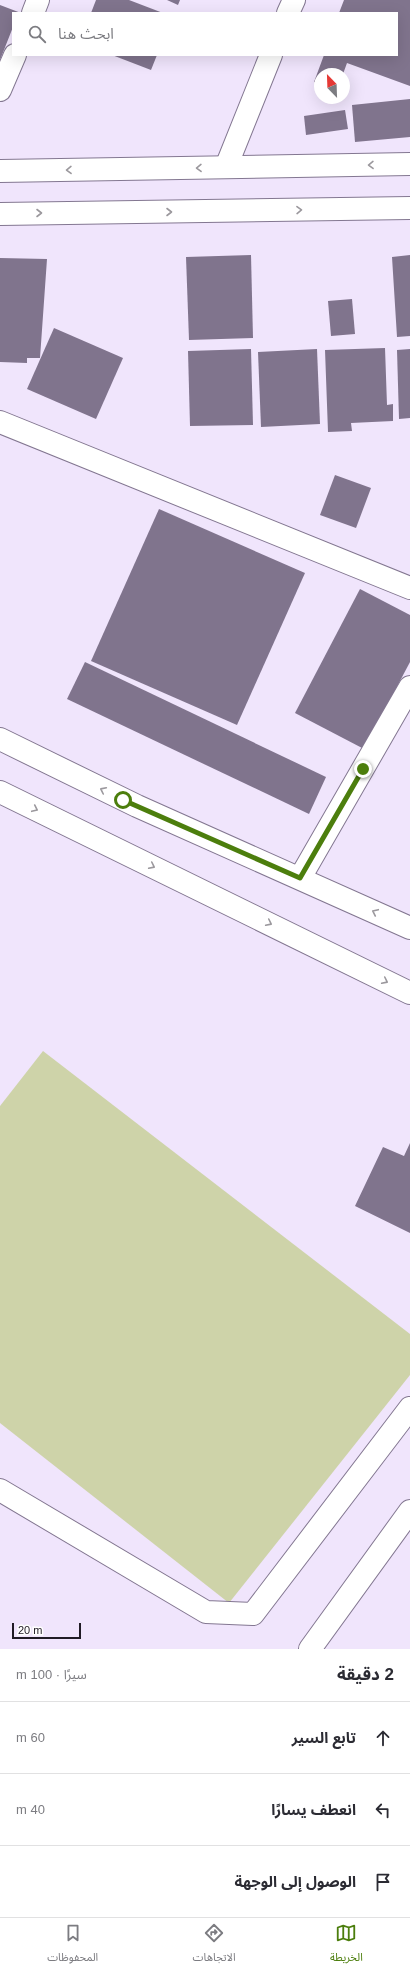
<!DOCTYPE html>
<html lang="ar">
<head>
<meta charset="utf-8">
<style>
  body { margin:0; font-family:Helvetica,"Noto Sans Arabic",sans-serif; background:#f2f2f3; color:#2b2b33; direction:rtl }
  .compass { position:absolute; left:314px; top:68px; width:36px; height:36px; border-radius:50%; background:#fff; box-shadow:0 4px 16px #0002; rotate:337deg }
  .scale { position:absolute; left:12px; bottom:10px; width:69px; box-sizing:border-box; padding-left:4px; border:2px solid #201b25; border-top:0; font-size:11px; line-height:14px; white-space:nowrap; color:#201b25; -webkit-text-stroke:3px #fff; paint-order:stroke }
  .stop { position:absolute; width:12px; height:12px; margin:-9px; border:3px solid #4c7e0d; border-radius:50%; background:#fff }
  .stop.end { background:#4c7e0d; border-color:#fff; box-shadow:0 1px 4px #0008 }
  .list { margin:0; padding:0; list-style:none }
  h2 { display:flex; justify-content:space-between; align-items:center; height:52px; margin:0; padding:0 16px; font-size:17px }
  h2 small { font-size:13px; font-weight:400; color:#7c7c81 }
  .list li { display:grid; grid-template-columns:26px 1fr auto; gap:12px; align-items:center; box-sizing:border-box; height:72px; padding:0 16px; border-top:1px solid #e1e1e2 }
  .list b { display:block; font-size:15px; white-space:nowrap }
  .list em { font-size:13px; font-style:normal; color:#7c7c81 }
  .icon { flex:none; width:22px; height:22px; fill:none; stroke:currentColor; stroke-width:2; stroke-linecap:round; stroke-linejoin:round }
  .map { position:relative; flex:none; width:410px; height:1649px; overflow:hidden; direction:ltr }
  .search { position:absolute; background:#fff; box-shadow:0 4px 16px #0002; left:12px; right:12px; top:12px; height:44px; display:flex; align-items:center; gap:10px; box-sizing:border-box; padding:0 14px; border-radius:0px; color:#7c7c81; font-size:15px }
  .sheet { height:268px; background:#fff }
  nav { display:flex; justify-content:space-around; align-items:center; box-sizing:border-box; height:56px; border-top:1px solid #e1e1e2; background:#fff; font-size:11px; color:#7c7c81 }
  nav a { display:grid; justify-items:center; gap:2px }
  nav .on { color:#4c7e0d }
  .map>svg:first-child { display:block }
  .pitch { fill:#ced3a9 }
  .building { fill:#80748d }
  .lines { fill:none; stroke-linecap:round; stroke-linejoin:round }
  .minor-casing { stroke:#837791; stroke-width:24 }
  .major-casing { stroke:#837791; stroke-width:24 }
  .minor { stroke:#fff; stroke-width:22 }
  .major { stroke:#fff; stroke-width:22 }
  .oneway { stroke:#9b989d }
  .route { stroke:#4c7e0d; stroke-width:5 }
</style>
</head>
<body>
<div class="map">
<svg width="410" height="1649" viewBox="0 0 410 1649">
  <rect width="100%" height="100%" fill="#f0e5fc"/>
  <!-- pitch -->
  <polygon class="pitch" points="43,1051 410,1334 410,1375 229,1603 0,1423 0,1106"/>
  <!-- building -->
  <g class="building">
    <polygon points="96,0 129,0 163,13 91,13"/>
    <polygon points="167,0 180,0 178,5"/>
    <polygon points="344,0 410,0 410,86 347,63 343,74 320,74 320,84 314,82 324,55 397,55 397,13 339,13"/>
    <polygon points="0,5 21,13 13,13 13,27 0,60"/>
    <polygon points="112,55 157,55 151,70"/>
    <polygon points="410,99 410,137 355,142 352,105"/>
    <polygon points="345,110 348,129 306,135 304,116"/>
    <polygon points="251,255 253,338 189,340 186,257"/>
    <polygon points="410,255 410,336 397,337 392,257"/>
    <polygon points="0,258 47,259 40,358 27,358 27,363 0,362"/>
    <polygon points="352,299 355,334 331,336 328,301"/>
    <polygon points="54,328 123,358 96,419 27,389"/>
    <polygon points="385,348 387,405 393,404 393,421 351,423 352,431 328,432 325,350"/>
    <polygon points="251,349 253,425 190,426 188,351"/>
    <polygon points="317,349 320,424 261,427 258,352"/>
    <polygon points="410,349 410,418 399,419 397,350"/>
    <polygon points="335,475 371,488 356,528 320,515"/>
    <polygon points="159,509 305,573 237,725 91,661"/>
    <polygon points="360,589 410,615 410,662 364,749 295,713"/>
    <polygon points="85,662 326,777 309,814 67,699"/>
    <polygon points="410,1143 410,1233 355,1206 383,1147 404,1156"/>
  </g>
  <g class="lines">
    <!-- minor casing -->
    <g class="minor-casing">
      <g id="minor">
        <polyline points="33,13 38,0"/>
        <polyline points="288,13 294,0"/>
        <polyline points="0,90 15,55"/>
        <polyline points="226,167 271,55"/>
        <polyline points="0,171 410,164"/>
        <polyline points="0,214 410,208"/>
        <polyline points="0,422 410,588"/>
        <polyline points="300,878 410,687"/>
        <polyline points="0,1490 206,1612 253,1614 410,1408"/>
        <polyline points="310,1649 410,1511"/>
      </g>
    </g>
    <!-- major casing -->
    <g class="major-casing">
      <g id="major">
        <polyline points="0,739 137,806 410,928"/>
        <polyline points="0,792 410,993"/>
      </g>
    </g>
    <!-- minor -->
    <use href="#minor" class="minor"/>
    <!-- major -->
    <use href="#major" class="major"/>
  </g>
  <!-- one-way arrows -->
  <defs><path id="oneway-chevron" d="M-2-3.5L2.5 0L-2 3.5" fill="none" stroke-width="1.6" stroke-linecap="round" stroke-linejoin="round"/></defs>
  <g class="oneway">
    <use href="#oneway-chevron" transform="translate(371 165) rotate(179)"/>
    <use href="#oneway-chevron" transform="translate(199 168) rotate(179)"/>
    <use href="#oneway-chevron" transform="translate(69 170) rotate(179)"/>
    <use href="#oneway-chevron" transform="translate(299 210) rotate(-1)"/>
    <use href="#oneway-chevron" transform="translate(169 212)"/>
    <use href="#oneway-chevron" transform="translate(39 213)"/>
    <use href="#oneway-chevron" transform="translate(103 790) rotate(-154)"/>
    <use href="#oneway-chevron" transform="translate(35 809) rotate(25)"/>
    <use href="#oneway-chevron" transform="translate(152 866) rotate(26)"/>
    <use href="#oneway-chevron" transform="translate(375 912) rotate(-155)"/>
    <use href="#oneway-chevron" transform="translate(269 923) rotate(26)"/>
    <use href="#oneway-chevron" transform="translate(385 981) rotate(26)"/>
  </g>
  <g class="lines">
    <!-- route -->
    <polyline class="route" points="123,800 300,878 363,769"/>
  </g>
</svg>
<svg class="compass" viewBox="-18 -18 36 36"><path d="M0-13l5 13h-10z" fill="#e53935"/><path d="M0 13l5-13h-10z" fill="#7c7c81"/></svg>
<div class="scale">20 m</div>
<div class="stop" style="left:123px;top:800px"></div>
<div class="stop end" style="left:363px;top:769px"></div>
<div class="search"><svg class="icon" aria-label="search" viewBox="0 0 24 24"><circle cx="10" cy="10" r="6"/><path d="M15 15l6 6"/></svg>ابحث هنا</div>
</div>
<section class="sheet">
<h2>2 دقيقة<small>سيرًا · 100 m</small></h2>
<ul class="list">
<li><svg class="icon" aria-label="ahead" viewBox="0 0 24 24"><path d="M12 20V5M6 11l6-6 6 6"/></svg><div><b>تابع السير</b></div><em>60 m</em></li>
<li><svg class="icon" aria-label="left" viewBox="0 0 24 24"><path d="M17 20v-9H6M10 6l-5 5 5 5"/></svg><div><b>انعطف يسارًا</b></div><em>40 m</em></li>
<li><svg class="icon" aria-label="arrive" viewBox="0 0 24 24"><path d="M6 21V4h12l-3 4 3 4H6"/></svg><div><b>الوصول إلى الوجهة</b></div></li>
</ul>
</section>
<nav>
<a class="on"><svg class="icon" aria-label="map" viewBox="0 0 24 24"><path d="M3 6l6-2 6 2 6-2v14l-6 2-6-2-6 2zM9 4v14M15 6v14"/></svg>الخريطة</a>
<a><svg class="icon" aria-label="directions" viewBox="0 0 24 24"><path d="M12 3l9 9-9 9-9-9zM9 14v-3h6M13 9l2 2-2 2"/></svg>الاتجاهات</a>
<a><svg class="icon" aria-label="saved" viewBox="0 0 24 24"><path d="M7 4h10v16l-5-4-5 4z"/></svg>المحفوظات</a>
</nav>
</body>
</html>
